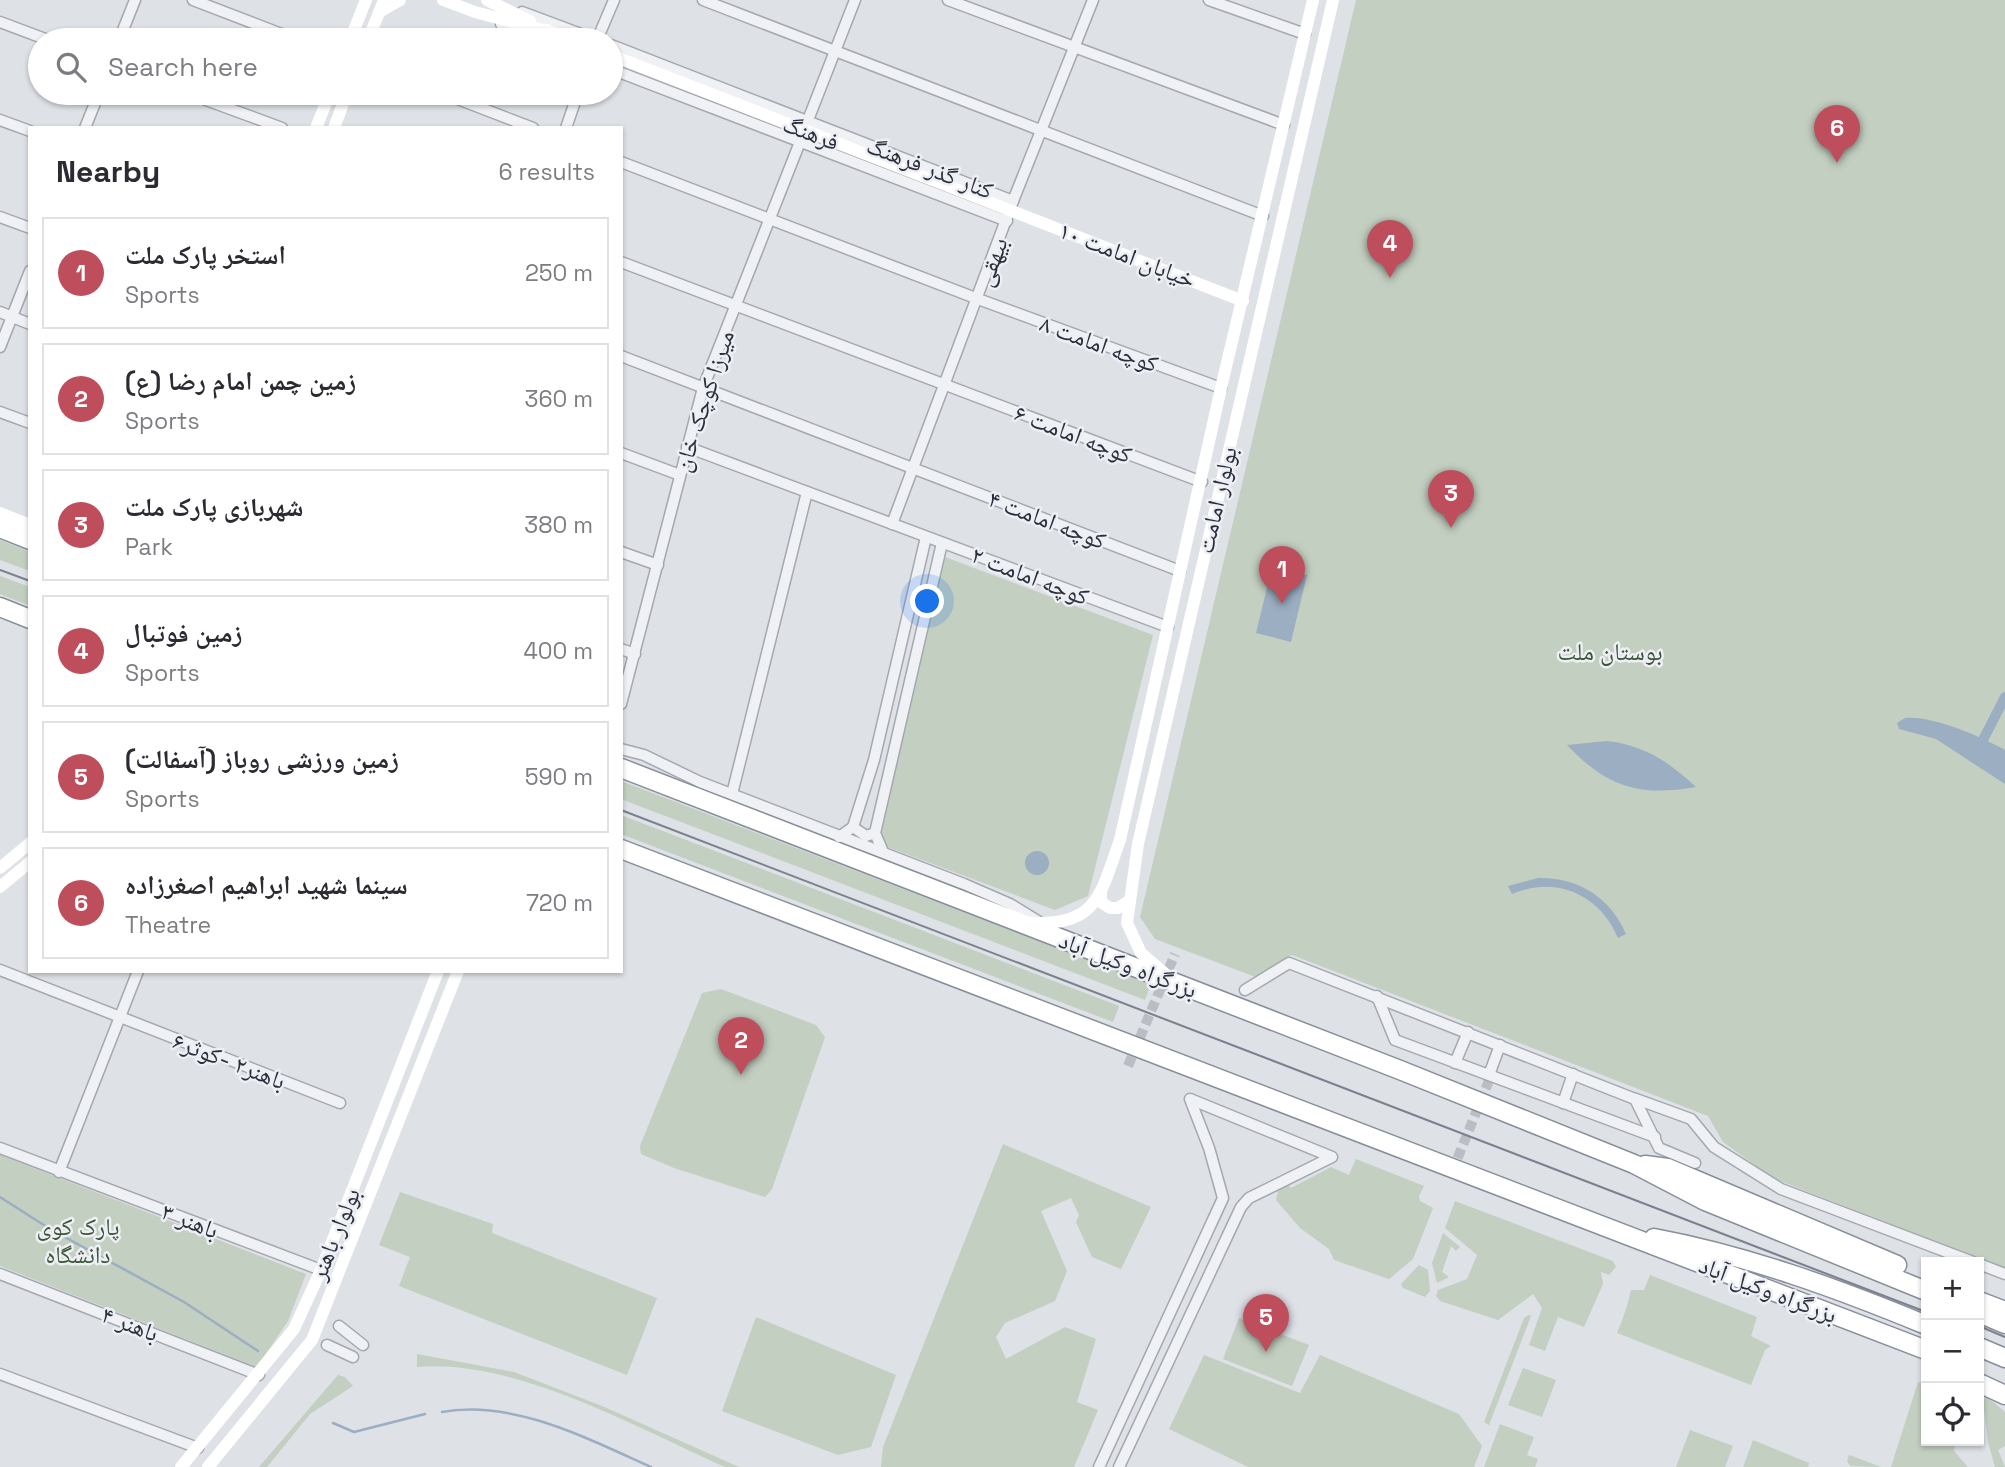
<!DOCTYPE html>
<html lang="en">
<head>
<meta charset="utf-8">
<style>
  body { margin:0; font-family:"Space Grotesk","Noto Naskh Arabic",sans-serif; background:#f2f2f3; color:#2b2b33 }
  .controls { position:absolute; right:21px; bottom:21px; display:grid; overflow:hidden; border-radius:0px; box-shadow:0 2px 5px #0004 }
  .controls button { width:63px; height:63px; display:grid; place-items:center; padding:0; border:0; border-bottom:2px solid #e1e1e2; background:#fff; color:#2b2b33; font:35px sans-serif }
  .you { position:absolute; left:928px; top:602px; width:24px; height:24px; margin:-18px; border:5px solid #fff; border-radius:50%; background:#1a73e8; box-shadow:0 0 0 10px #1a73e833 }
  .badge { display:grid; place-items:center; width:46px; height:46px; border-radius:50%; background:#bf4e5c; color:#fff; font-size:23px; font-weight:700 }
  .pin { position:absolute; translate:-50% -58px; filter:drop-shadow(0 2px 4px #0008) }
  .pin::after { content:''; position:absolute; top:37px; width:24px; height:21px; background:inherit; clip-path:polygon(0 0,100% 0,50% 100%) }
  .list { margin:0; padding:0; list-style:none }
  h2 { display:flex; justify-content:space-between; align-items:center; height:91px; margin:0; padding:0 28px; font-size:30px }
  h2 small { font-size:23px; font-weight:400; color:#7c7c81 }
  .list li { display:grid; grid-template-columns:46px 1fr auto; gap:21px; align-items:center; box-sizing:border-box; height:112px; margin:0 14px 14px; padding:0 14px; border:2px solid #e1e1e2; border-radius:0px }
  .list b { display:block; font-size:26px; white-space:nowrap }
  .list p { margin:0; font-size:23px; white-space:nowrap; color:#7c7c81 }
  .list em { font-size:23px; font-style:normal; color:#7c7c81 }
  .icon { flex:none; width:38px; height:38px; fill:none; stroke:currentColor; stroke-width:2; stroke-linecap:round; stroke-linejoin:round }
  .map { position:relative; flex:none; width:2005px; height:1467px; overflow:hidden }
  .search { position:absolute; background:#fff; box-shadow:0 2px 5px #0004; left:28px; top:28px; width:595px; height:77px; display:flex; align-items:center; gap:18px; box-sizing:border-box; padding:0 24px; border-radius:38px; color:#7c7c81; font-size:26px }
  .panel { position:absolute; background:#fff; box-shadow:0 2px 5px #0004; left:28px; top:126px; width:595px; height:847px; border-radius:0px }
  .map>svg:first-child { display:block }
  .green { fill:#c3cfc0 }
  .water { fill:#9caec2 }
  .lines { fill:none; stroke-linecap:round; stroke-linejoin:round }
  .stream { stroke:#9caec2; stroke-width:2.5 }
  .canal { stroke:#9caec2; stroke-width:10 }
  .street-tunnel { stroke:#babdc4; stroke-width:10; stroke-dasharray:10 5; stroke-linecap:butt }
  .street-casing { stroke:#a4a8af; stroke-width:13 }
  .highway-casing { stroke:#878e9b; stroke-width:21 }
  .street { stroke:#f0f1f5; stroke-width:10 }
  .secondary { stroke:#fff; stroke-width:12 }
  .highway { stroke:#fff; stroke-width:18 }
  .tram { stroke:#79808e; stroke-width:2 }
  .labels { text-anchor:middle; stroke-width:5; stroke-linejoin:round; paint-order:stroke }
  .street-label { font-size:24px; fill:#292f3b; stroke:#edeff4 }
  .park-label { font-size:24px; fill:#3c5537; stroke:#edeff4 }
</style>
</head>
<body>
<div class="map">
<svg width="2005" height="1467" viewBox="0 0 2005 1467">
  <rect width="100%" height="100%" fill="#dee1e6"/>
  <!-- green -->
  <g class="green">
    <polygon points="1356,0 2005,0 2005,1269 1773,1178 1723,1142 1708,1116 1292,955 1283,960 1277,972 1261,979 1155,939 1140,917"/>
    <polygon points="0,540 30,552 30,571 0,560"/>
    <polygon points="945,557 1153,635 1088,896 1055,910 877,843"/>
    <polygon points="0,576 30,587 30,606 0,594"/>
    <polygon points="621,781 1151,984 1145,1000 621,799"/>
    <polygon points="621,815 1119,1006 1113,1022 621,834"/>
    <polygon points="721,989 816,1025 825,1037 772,1189 765,1197 674,1168 641,1154 640,1146 702,993"/>
    <polygon points="1003,1144 1151,1207 1121,1269 1092,1257 1076,1222 1079,1215 1071,1198 1041,1211 1067,1271 1055,1301 1005,1323 996,1337 1006,1359 1065,1327 1096,1339 1077,1402 1098,1410 1074,1467 881,1467 883,1447"/>
    <polygon points="0,1155 306,1274 288,1321 257,1367 0,1266"/>
    <polygon points="1356,1159 1424,1186 1419,1196 1420,1201 1433,1208 1413,1259 1389,1279 1334,1260 1329,1249 1300,1228 1276,1200 1279,1187 1287,1184 1291,1188 1331,1167 1349,1175"/>
    <polygon points="400,1192 493,1224 492,1233 657,1298 627,1375 399,1286 410,1257 379,1245"/>
    <polygon points="1455,1201 1613,1261 1616,1267 1609,1275 1601,1272 1603,1284 1584,1327 1558,1317 1545,1351 1529,1345 1542,1308 1533,1294 1498,1320 1440,1301 1436,1296 1438,1290 1467,1279 1477,1255 1445,1228"/>
    <polygon points="1443,1233 1460,1247 1456,1251 1451,1246 1442,1272 1449,1277 1437,1283 1432,1263"/>
    <polygon points="1419,1265 1428,1270 1430,1291 1425,1297 1403,1288 1401,1284"/>
    <path d="M1650,1275L1757,1317L1751,1336L1771,1346L1765,1350L1751,1385L1617,1333C1623,1319 1628,1304 1631,1290H1644Z"/>
    <polygon points="1529,1315 1531,1316 1489,1425 1484,1422 1524,1318"/>
    <polygon points="756,1317 896,1375 871,1447 838,1455 722,1411"/>
    <polygon points="1239,1318 1309,1345 1292,1386 1223,1359"/>
    <path d="M417,1354L514,1372L602,1406L739,1467H725C637,1428 515,1358 417,1367Z"/>
    <polygon points="1204,1355 1300,1393 1320,1355 1459,1414 1482,1446 1474,1467 1248,1467 1169,1429"/>
    <polygon points="1523,1368 1556,1380 1542,1417 1508,1405"/>
    <polygon points="338,1375 345,1377 353,1386 310,1414 267,1467 259,1467"/>
    <polygon points="1918,1382 1926,1385 1926,1441 1955,1441 1954,1451 1968,1467 1891,1467"/>
    <polygon points="1986,1396 2005,1412 2005,1446 1998,1450 2005,1467 1995,1467 1988,1442 1983,1401"/>
    <polygon points="1500,1424 1534,1437 1527,1455 1538,1459 1535,1467 1484,1467"/>
    <polygon points="1690,1430 1733,1446 1725,1467 1676,1467"/>
    <polygon points="1753,1440 1809,1463 1808,1467 1743,1467"/>
    <polygon points="1849,1455 1852,1456 1881,1467 1850,1466 1847,1461"/>
  </g>
  <!-- water -->
  <g class="water">
    <polygon points="1272,567 1307,575 1291,642 1256,633"/>
    <path d="M1905,718C1934,716 1979,736 2005,750V784L1936,739L1899,729L1897,723Z"/>
    <path d="M1607,741C1644,745 1669,762 1696,787C1639,797 1607,787 1567,745Z"/>
    <circle cx="1037" cy="863" r="12"/>
    <path d="M1538,878C1578,877 1610,897 1626,934L1618,938C1600,894 1555,875 1512,894L1508,886Z"/>
  </g>
  <g class="lines">
    <!-- stream -->
    <g class="stream">
      <polyline points="0,1197 50,1229 184,1302 258,1351"/>
      <path d="M442,1412C513,1399 588,1439 651,1467"/>
      <polyline points="333,1423 354,1432 425,1414"/>
    </g>
    <!-- canal -->
    <polyline class="canal" points="1984,738 2005,697"/>
    <!-- street-tunnel -->
    <g class="street-tunnel">
      <polyline points="1128,1066 1175,954"/>
      <polyline points="1452,1172 1490,1078"/>
    </g>
    <!-- street casing -->
    <g class="street-casing">
      <g id="street">
        <polyline points="193,0 297,40"/>
        <polyline points="703,0 1263,216"/>
        <polyline points="948,0 1284,125"/>
        <polyline points="1209,0 1305,34"/>
        <polyline points="522,12 597,40"/>
        <polyline points="0,22 48,40"/>
        <polyline points="501,24 540,40"/>
        <polyline points="119,40 135,0"/>
        <polyline points="597,40 614,0"/>
        <polyline points="611,45 1013,201"/>
        <polyline points="611,69 1007,221"/>
        <polyline points="187,93 282,128"/>
        <polyline points="442,93 533,128"/>
        <polyline points="0,120 30,131"/>
        <polyline points="808,120 855,0"/>
        <polyline points="85,128 99,93"/>
        <polyline points="566,128 578,93"/>
        <polyline points="621,162 978,299 1221,388"/>
        <polyline points="0,217 30,228"/>
        <polyline points="621,262 1202,482"/>
        <polyline points="0,312 30,324"/>
        <polyline points="0,347 30,271"/>
        <polyline points="621,356 1180,571"/>
        <polyline points="0,412 30,423"/>
        <polyline points="687,447 1168,627"/>
        <polyline points="621,453 680,475"/>
        <polyline points="892,524 1013,201 1093,0"/>
        <polyline points="621,552 658,565"/>
        <polyline points="621,649 635,654"/>
        <polyline points="621,704 703,388 800,142"/>
        <polyline points="621,749 644,755 700,782 964,884 1010,904 1041,923"/>
        <polyline points="732,794 807,492"/>
        <polyline points="853,827 866,836 875,833"/>
        <polyline points="839,837 853,827 874,760 926,537"/>
        <polyline points="883,852 875,833 942,543"/>
        <polyline points="0,970 340,1103"/>
        <polyline points="1245,990 1289,963 1635,1099 1659,1148 1695,1163"/>
        <polyline points="1377,996 1395,1040 1655,1137"/>
        <polyline points="1455,1063 1468,1032"/>
        <polyline points="1489,1075 1500,1045"/>
        <polyline points="1636,1099 1691,1119 1714,1147 1781,1189 1973,1262"/>
        <polyline points="1563,1103 1573,1074"/>
        <polyline points="0,1148 321,1270"/>
        <polyline points="59,1172 138,971"/>
        <polyline points="1979,1264 2005,1274"/>
        <polyline points="0,1274 259,1375"/>
        <polyline points="339,1326 363,1345"/>
        <polyline points="327,1345 353,1357"/>
        <polyline points="0,1374 198,1448"/>
        <polyline points="1099,1467 1223,1198 1209,1148 1190,1099 1332,1157 1249,1198 1241,1207 1119,1467"/>
      </g>
    </g>
    <!-- highway casing -->
    <g class="highway-casing">
      <g id="highway">
        <polyline points="0,528 30,540"/>
        <polyline points="0,607 30,619"/>
        <polyline points="621,768 1400,1070 1634,1164 1705,1201 1926,1291"/>
        <polyline points="621,849 1926,1350"/>
        <polyline points="1645,1165 1668,1168 1897,1265"/>
        <path d="M1654,1238C1746,1255 1839,1289 1926,1325"/>
        <polyline points="1979,1301 2005,1311"/>
        <polyline points="1979,1313 2005,1324"/>
        <polyline points="1979,1347 2005,1358"/>
        <polyline points="1979,1383 2005,1395"/>
      </g>
    </g>
    <!-- street -->
    <use href="#street" class="street"/>
    <!-- secondary -->
    <g class="secondary">
      <polyline points="443,0 475,12 554,33"/>
      <polyline points="487,0 530,21"/>
      <polyline points="379,12 400,0"/>
      <polyline points="547,30 572,40"/>
      <polyline points="350,40 366,0"/>
      <polyline points="368,40 384,0"/>
      <polyline points="611,55 1243,301"/>
      <polyline points="316,128 330,93"/>
      <polyline points="334,128 347,93"/>
      <polyline points="0,513 30,525"/>
      <polyline points="0,868 30,843"/>
      <polyline points="0,887 30,862"/>
      <polyline points="1101,893 1101,902 1110,908 1118,908 1129,901"/>
      <path d="M1030,923C1099,926 1100,894 1120,840L1221,388L1313,0"/>
      <polyline points="1169,977 1141,953 1127,923 1138,844 1333,0"/>
      <polyline points="181,1467 294,1329 321,1270 438,971"/>
      <polyline points="208,1467 312,1340 458,971"/>
    </g>
    <!-- highway -->
    <use href="#highway" class="highway"/>
    <!-- tram -->
    <g class="tram">
      <polyline points="0,570 30,581"/>
      <polyline points="621,810 1926,1312"/>
      <polyline points="1979,1326 2005,1337"/>
    </g>
  </g>
  <g class="labels">
    <!-- street labels -->
    <g class="street-label">
      <text transform="translate(811 133) rotate(21)" y="8">فرهنگ</text>
      <text transform="translate(930 168) rotate(21)" y="8">کنار گذر فرهنگ</text>
      <text transform="translate(1127 255) rotate(21)" y="8">خیابان امامت ۱۰</text>
      <text transform="translate(992 262) rotate(-70)" y="8">بیهقی</text>
      <text transform="translate(1099 344) rotate(20)" y="8">کوچه امامت ۸</text>
      <text transform="translate(704 401) rotate(-72)" y="8">میرزا کوچک خان</text>
      <text transform="translate(1073 434) rotate(21)" y="8">کوچه امامت ۶</text>
      <text transform="translate(1217 500) rotate(-77)" y="8">بولوار امامت</text>
      <text transform="translate(1047 520) rotate(21)" y="8">کوچه امامت ۴</text>
      <text transform="translate(1030 576) rotate(21)" y="8">کوچه امامت ۲</text>
      <text transform="translate(1128 965) rotate(21)" y="8">بزرگراه وکیل آباد</text>
      <text transform="translate(229 1061) rotate(21)" y="8">باهنر۲ -کوثر۶</text>
      <text transform="translate(190 1221) rotate(21)" y="8">باهنر ۳</text>
      <text transform="translate(335 1234) rotate(-68)" y="8">بولوار باهنر</text>
      <text transform="translate(1768 1290) rotate(21)" y="8">بزرگراه وکیل آباد</text>
      <text transform="translate(130 1324) rotate(21)" y="8">باهنر ۴</text>
    </g>
    <!-- park labels -->
    <g class="park-label">
      <text x="1610" y="660">بوستان ملت</text>
      <text x="78" y="1235">پارک کوی<tspan x="78" dy="28">دانشگاه</tspan></text>
    </g>
  </g>
</svg>
<div class="controls">
<button>+</button>
<button>−</button>
<button><svg class="icon" aria-label="locate" viewBox="0 0 24 24"><circle cx="12" cy="12" r="6"/><path d="M12 2v4M12 18v4M2 12h4M18 12h4"/></svg></button>
</div>
<div class="you"></div>
<div class="pin badge" style="left:1282px;top:604px">1</div>
<div class="pin badge" style="left:741px;top:1075px">2</div>
<div class="pin badge" style="left:1451px;top:528px">3</div>
<div class="pin badge" style="left:1390px;top:278px">4</div>
<div class="pin badge" style="left:1266px;top:1352px">5</div>
<div class="pin badge" style="left:1837px;top:163px">6</div>
<div class="search"><svg class="icon" aria-label="search" viewBox="0 0 24 24"><circle cx="10" cy="10" r="6"/><path d="M15 15l6 6"/></svg>Search here</div>
<section class="panel">
<h2>Nearby<small>6 results</small></h2>
<ul class="list">
<li><span class="badge">1</span><div><b>استخر پارک ملت</b><p>Sports</p></div><em>250 m</em></li>
<li><span class="badge">2</span><div><b>زمین چمن امام رضا (ع)</b><p>Sports</p></div><em>360 m</em></li>
<li><span class="badge">3</span><div><b>شهربازی پارک ملت</b><p>Park</p></div><em>380 m</em></li>
<li><span class="badge">4</span><div><b>زمین فوتبال</b><p>Sports</p></div><em>400 m</em></li>
<li><span class="badge">5</span><div><b>زمین ورزشی روباز (آسفالت)</b><p>Sports</p></div><em>590 m</em></li>
<li><span class="badge">6</span><div><b>سینما شهید ابراهیم اصغرزاده</b><p>Theatre</p></div><em>720 m</em></li>
</ul>
</section>
</div>
</body>
</html>
